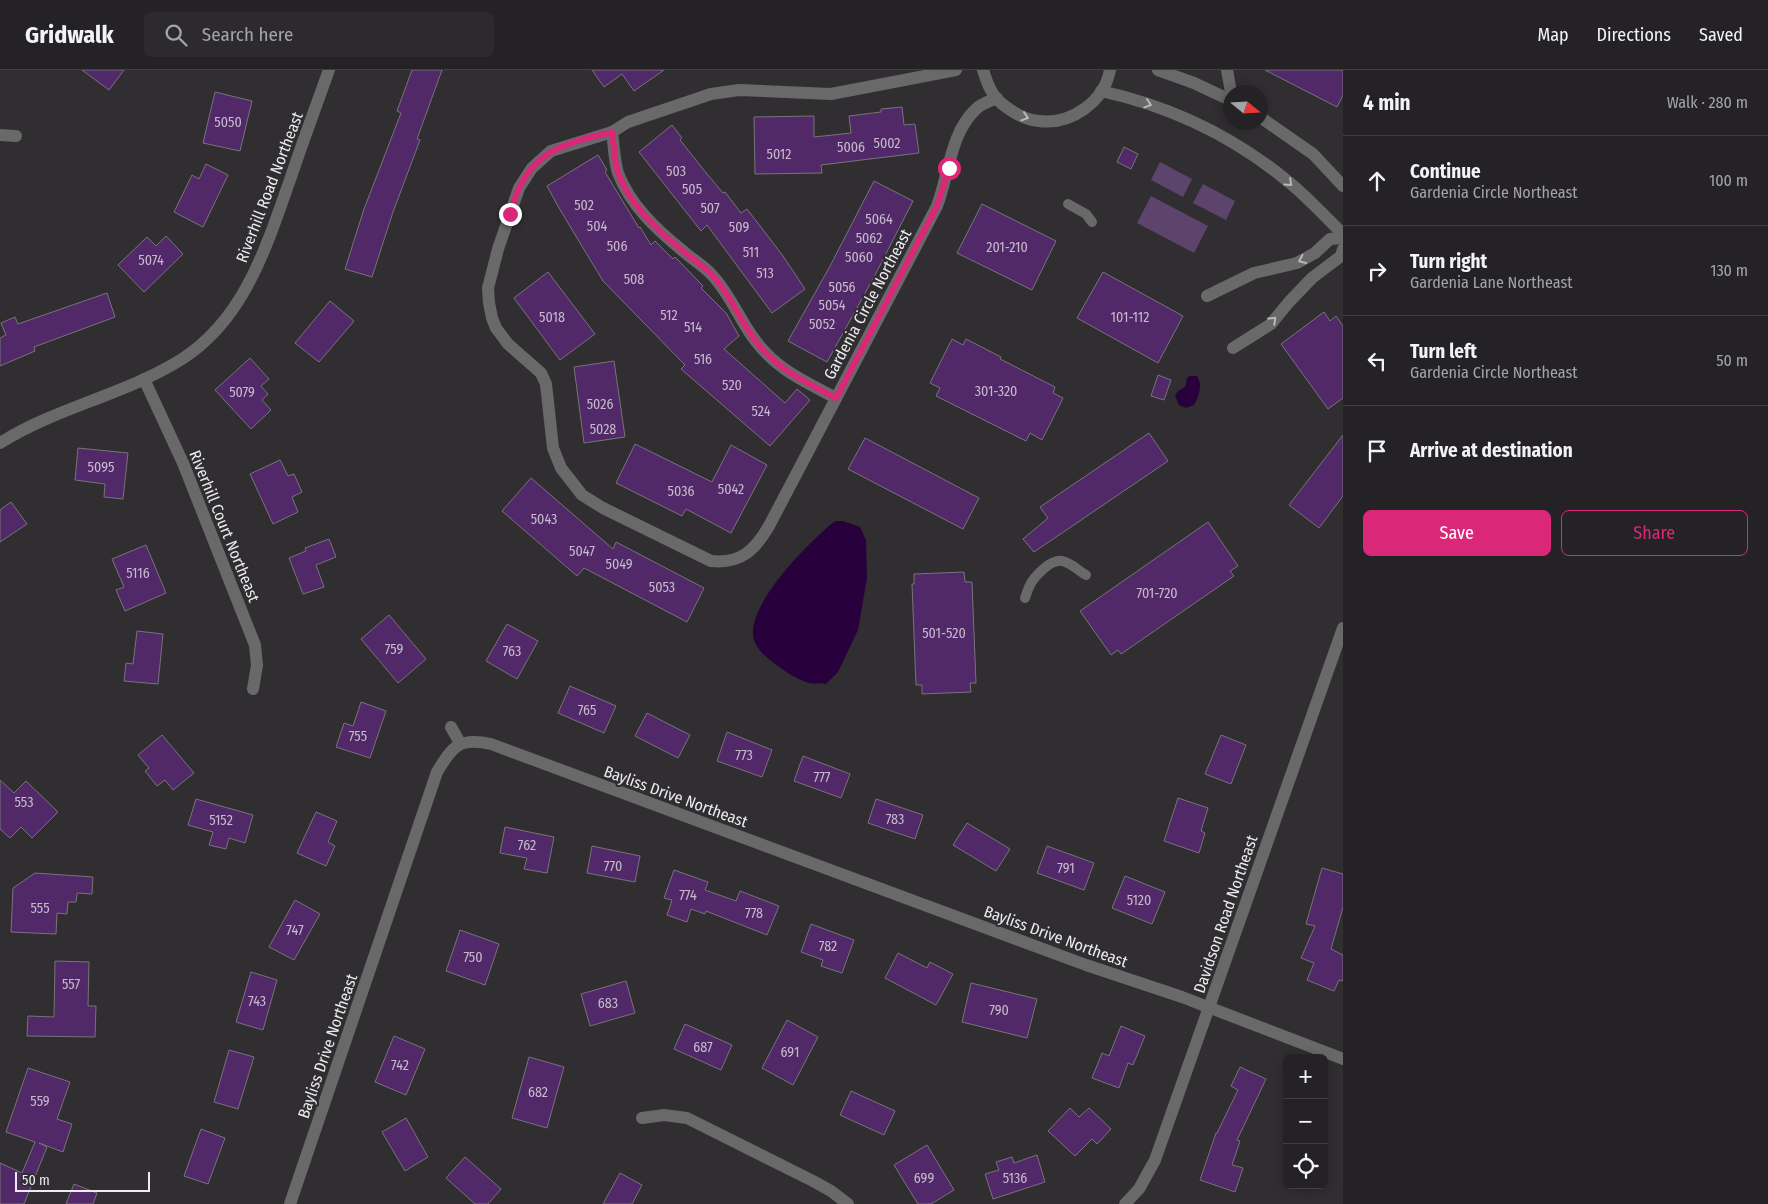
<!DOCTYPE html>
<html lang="en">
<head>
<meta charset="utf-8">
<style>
  body { margin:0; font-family:"Fira Sans Condensed",sans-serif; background:#2c2a2d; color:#f1f3f6 }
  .controls { position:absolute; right:15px; bottom:15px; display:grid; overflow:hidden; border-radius:8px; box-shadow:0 2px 12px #0003 }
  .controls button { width:45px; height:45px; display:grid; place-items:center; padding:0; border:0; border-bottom:1px solid #413f42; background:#242225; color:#f1f3f6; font:25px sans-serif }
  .compass { position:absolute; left:1223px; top:15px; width:45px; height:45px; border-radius:50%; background:#242225; box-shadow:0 2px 12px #0003; rotate:108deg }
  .scale { position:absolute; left:15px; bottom:12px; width:135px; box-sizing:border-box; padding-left:5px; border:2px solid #ecebed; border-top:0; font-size:14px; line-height:18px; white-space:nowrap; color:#ecebed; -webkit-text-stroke:4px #302e31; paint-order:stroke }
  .stop { position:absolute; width:15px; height:15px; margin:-11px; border:4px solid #db2777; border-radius:50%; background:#fff }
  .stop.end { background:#db2777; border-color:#fff; box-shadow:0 1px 5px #0008 }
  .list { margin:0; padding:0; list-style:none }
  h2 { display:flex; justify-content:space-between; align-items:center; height:65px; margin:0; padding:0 20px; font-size:21px }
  h2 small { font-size:16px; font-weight:400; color:#a3a4a7 }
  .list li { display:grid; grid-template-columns:32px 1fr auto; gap:15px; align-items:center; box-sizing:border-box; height:90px; padding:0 20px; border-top:1px solid #413f42 }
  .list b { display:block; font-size:19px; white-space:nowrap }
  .list p { margin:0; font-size:16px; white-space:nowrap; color:#a3a4a7 }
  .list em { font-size:16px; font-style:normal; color:#a3a4a7 }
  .actions { display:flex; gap:10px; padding:15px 20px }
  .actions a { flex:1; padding:11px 0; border:1px solid #db2777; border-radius:8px; text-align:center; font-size:18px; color:#db2777 }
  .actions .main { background:#db2777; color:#fff }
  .icon { flex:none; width:28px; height:28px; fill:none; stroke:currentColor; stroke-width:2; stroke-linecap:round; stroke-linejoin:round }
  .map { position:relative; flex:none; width:1343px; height:1134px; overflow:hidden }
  header { display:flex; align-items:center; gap:30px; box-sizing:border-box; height:70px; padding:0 25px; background:#242225; border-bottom:1px solid #413f42 }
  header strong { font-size:24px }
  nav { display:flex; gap:28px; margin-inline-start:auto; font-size:18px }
  .search { width:350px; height:45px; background:#2c2a2d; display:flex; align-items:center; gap:12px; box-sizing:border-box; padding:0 18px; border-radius:8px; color:#a3a4a7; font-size:19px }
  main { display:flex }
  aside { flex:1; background:#242225 }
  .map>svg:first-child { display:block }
  .green { fill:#5d446d }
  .water { fill:#28003b }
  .building { fill:#522968; stroke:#767478 }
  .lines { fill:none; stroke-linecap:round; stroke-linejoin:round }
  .service { stroke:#6a696a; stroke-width:10 }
  .minor { stroke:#6a696a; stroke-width:12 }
  .oneway { stroke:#b8b7b9 }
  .route { stroke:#db2777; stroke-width:6 }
  .labels { text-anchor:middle; stroke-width:4.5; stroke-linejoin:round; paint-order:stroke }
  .number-label { font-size:14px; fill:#c6bacc }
  .street-label { font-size:16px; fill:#ecebed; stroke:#302e31 }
</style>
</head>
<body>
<header>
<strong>Gridwalk</strong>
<div class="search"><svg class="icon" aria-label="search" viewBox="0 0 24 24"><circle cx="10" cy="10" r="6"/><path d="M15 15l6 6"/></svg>Search here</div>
<nav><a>Map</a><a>Directions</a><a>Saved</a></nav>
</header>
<main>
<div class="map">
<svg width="1343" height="1134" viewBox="0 0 1343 1134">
  <rect width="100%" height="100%" fill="#302e31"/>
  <!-- green -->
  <g class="green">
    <polygon points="1160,92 1192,109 1183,127 1151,110"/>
    <polygon points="1203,114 1235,131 1226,150 1193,133"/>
    <polygon points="1151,126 1208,156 1194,183 1137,153"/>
  </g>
  <!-- water -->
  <g class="water">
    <path d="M1189,306H1197C1203,315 1199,326 1194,335L1186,338L1179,335L1175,326L1178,321L1185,317L1187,308Z"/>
    <path d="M835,451H843L860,457L866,470L867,508L858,560L838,602L826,614C821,613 815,614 810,613C801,612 781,599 774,593C764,586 753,576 753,563C752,529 810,471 835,451Z"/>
  </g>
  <!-- building -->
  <g class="building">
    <polygon points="82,0 124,0 109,20"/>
    <polygon points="412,0 442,0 417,69 420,70 393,142 372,207 345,199 364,139 401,43 397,41"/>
    <polygon points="592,0 664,0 634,21 622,4 604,17"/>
    <polygon points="1265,0 1343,0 1343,25 1337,37"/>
    <polygon points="215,22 252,31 240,81 203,73"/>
    <polygon points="902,37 904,55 915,54 919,83 821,95 822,103 755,104 754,47 814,46 814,67 851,63 849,46 881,42 881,39"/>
    <polygon points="672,55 682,68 680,70 707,104 723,123 725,122 741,143 747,139 783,186 805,219 772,243 707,155 701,161 639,82"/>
    <polygon points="1124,77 1138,84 1131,99 1117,92"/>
    <polygon points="598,85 607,100 605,102 639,158 640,157 651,175 655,171 673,189 675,187 703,216 701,218 726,243 739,266 724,279 785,333 797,319 810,330 770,376 681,299 685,295 603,211 559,138 547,116"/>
    <polygon points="206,94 228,105 203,157 174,142 192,105 199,109"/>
    <polygon points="874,111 913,131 874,207 827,292 788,271 829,198"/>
    <polygon points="982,134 1056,171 1032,220 957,183"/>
    <polygon points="166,166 183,184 144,222 118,195 147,167 156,176"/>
    <polygon points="548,202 595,264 560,290 514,228"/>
    <polygon points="1103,202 1183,246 1158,293 1077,248"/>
    <polygon points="107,223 115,247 34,277 35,281 0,296 0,268 6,265 1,253 15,247 18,254"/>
    <polygon points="330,231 354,251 319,292 295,273"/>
    <polygon points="1324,242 1330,251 1336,246 1343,256 1343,328 1328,339 1281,274"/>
    <polygon points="952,269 963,275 966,269 1001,287 1000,289 1055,317 1053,323 1063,328 1042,370 1030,363 1026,371 936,326 940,318 930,313"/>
    <polygon points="250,288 269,309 261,316 268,324 262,330 271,340 251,359 215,320"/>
    <polygon points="614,291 625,367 584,373 574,297"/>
    <polygon points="1158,305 1171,310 1164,330 1151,326"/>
    <polygon points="1149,363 1168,391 1034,482 1023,469 1048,448 1040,437"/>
    <polygon points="1343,365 1343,426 1319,458 1289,435"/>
    <polygon points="865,368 979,428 963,459 848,399"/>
    <polygon points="635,374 712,412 731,375 767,395 731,463 686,439 682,446 616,413"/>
    <polygon points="78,378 128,383 123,429 104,427 105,414 75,410"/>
    <polygon points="280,390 288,406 294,404 302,422 292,427 298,442 273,454 250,404"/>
    <polygon points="531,408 613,479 616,472 704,518 687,552 584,498 577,506 502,441"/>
    <polygon points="11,432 27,454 0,472 0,440"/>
    <polygon points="1208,452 1238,496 1230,501 1234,506 1121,584 1118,580 1111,585 1080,541"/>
    <polygon points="329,469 336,487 316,495 324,517 303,524 289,488 306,481 305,478"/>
    <polygon points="146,475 166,523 125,541 116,520 124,517 112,489"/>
    <polygon points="964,502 965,512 972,512 976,613 970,613 971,622 922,624 922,615 916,615 912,514 914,514 914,504"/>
    <polygon points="389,545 426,589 398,613 361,569"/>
    <polygon points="507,554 538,571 517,609 486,591"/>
    <polygon points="137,561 163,564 158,614 124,611 126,593 133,594"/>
    <polygon points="570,616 616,636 604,663 558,643"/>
    <polygon points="361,632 386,641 370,688 336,677 344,653 353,656"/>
    <polygon points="647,643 690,665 678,688 635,666"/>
    <polygon points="727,662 772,680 762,707 717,691"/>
    <polygon points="162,665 194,703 173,720 165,710 157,716 145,701 149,698 138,685"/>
    <polygon points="1221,665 1246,675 1231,714 1205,704"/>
    <polygon points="803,686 850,704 841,728 794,711"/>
    <polygon points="0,710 14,723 26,711 58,742 32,768 21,757 10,768 0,759"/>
    <polygon points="1178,728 1208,738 1201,761 1205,763 1199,783 1164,771"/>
    <polygon points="196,729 253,745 245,773 229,768 226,779 209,775 213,762 188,755"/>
    <polygon points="876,729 923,745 915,769 868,753"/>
    <polygon points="316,742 337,751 328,772 335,776 326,796 297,783"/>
    <polygon points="967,753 1010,779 996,801 953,775"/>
    <polygon points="505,757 554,767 547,803 524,799 527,788 500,783"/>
    <polygon points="592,776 640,786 635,812 587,803"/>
    <polygon points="1047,776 1094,793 1084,820 1037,803"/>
    <polygon points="1322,798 1343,804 1343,837 1331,879 1343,885 1343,911 1339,910 1334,921 1307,910 1314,893 1301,888 1315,856 1306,854"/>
    <polygon points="674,800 708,812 705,820 736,831 740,821 779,836 767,865 706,841 705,844 691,839 687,852 667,845 672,830 664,828"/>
    <polygon points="35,803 93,807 92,824 77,823 76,832 68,832 67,844 57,843 56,864 11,862 13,818"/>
    <polygon points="1125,806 1165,822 1152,854 1112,838"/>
    <polygon points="295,830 320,844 294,890 269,877"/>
    <polygon points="811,854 854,870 842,903 821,896 823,890 801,882"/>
    <polygon points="460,860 499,874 485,915 446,901"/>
    <polygon points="898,883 927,898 930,892 953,904 936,935 885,908"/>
    <polygon points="55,891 89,892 88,936 96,936 95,967 27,966 28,946 54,947"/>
    <polygon points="251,902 277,910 263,960 236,952"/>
    <polygon points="626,911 635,943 590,956 581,924"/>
    <polygon points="971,913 1037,929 1027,968 962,952"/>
    <polygon points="787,950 818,967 793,1015 762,998"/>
    <polygon points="685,954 732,975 721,1000 674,979"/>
    <polygon points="1121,956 1145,966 1133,995 1128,993 1119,1018 1092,1008 1102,983 1109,986"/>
    <polygon points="394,966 425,979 406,1025 375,1012"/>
    <polygon points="229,980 254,987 238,1039 214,1032"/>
    <polygon points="529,987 564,997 547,1058 512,1048"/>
    <polygon points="1240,997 1266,1009 1237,1070 1240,1071 1232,1095 1243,1098 1235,1122 1200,1110 1216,1063 1217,1063 1238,1020 1231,1016"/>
    <polygon points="28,998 70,1012 57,1049 72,1054 63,1082 39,1073 47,1077 24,1134 0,1134 0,1093 22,1103 35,1072 6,1062"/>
    <polygon points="851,1021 895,1041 884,1065 840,1045"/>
    <polygon points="1070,1038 1079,1047 1089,1038 1111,1059 1097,1074 1092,1069 1075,1086 1048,1061"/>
    <polygon points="406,1048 428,1087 405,1101 382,1062"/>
    <polygon points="201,1059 225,1068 208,1114 184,1106"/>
    <polygon points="927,1075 954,1120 931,1134 918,1134 894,1095"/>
    <polygon points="1037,1085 1045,1112 993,1129 985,1104 999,1100 996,1092 1012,1087 1014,1093"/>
    <polygon points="465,1087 501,1119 488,1134 475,1134 446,1108"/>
    <polygon points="620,1103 642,1115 632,1134 603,1134"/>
    <polygon points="74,1114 97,1123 93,1134 66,1134"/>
  </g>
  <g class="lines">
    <!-- service -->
    <g class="service">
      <polyline points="1068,134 1086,144 1092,152"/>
      <path d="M1025,528C1027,523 1028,518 1031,513C1036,505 1051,489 1062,491C1070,492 1079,501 1086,505"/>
    </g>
    <!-- minor -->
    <g class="minor">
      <path d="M956,0L831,24L739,20L711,24L628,52L612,62L551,81L532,98L519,118L498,179L488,218L489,233L492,248L496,258L508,274L541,303L546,314L553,378L561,398L582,425L603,438L711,491C741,494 755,480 769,456L937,136C949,105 950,63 976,39C981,34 990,31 997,28"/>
      <path d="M983,0C987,12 991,25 1001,33C1012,42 1025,50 1039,51C1071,55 1104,32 1110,0"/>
      <polyline points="1158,0 1194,13 1230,30"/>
      <polyline points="1227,0 1231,22"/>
      <path d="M1101,21C1169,36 1231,65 1285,109C1306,125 1324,146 1343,164"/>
      <polyline points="1260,47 1313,84 1343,116"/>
      <path d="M612,62C614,75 614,90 618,103C630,135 657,160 683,181C692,189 704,196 712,205C729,223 738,246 752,266C775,299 802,310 836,328"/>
      <polyline points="0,65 16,66"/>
      <polyline points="1207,226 1254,203 1297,193 1315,183 1330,169 1343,168"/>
      <polyline points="1233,278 1271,254 1289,232 1312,208 1341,186 1343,179"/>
      <polyline points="144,309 183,393 255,575 257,595 253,619"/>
      <path d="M0,373C57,337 125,325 182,289C246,248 267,174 291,107C303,71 316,36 329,0"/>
      <polyline points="451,657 460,673"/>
      <polyline points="642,1048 664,1045 687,1048 813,1111 831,1121 848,1134"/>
      <path d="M290,1134L437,702C453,676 459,667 491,674L1086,895L1182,927L1343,989"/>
      <polyline points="1125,1134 1139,1119 1155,1090 1343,558"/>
    </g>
  </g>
  <!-- one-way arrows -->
  <defs><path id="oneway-chevron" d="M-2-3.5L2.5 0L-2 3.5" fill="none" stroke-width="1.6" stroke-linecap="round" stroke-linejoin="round" transform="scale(1.25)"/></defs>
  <g class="oneway">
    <use href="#oneway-chevron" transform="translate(1148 34) rotate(18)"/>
    <use href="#oneway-chevron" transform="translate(1025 47) rotate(18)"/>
    <use href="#oneway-chevron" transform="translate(1289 113) rotate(42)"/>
    <use href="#oneway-chevron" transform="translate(1302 190) rotate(155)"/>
    <use href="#oneway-chevron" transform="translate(1273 250) rotate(-44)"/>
  </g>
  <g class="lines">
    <!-- route -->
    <path class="route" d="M510,144C513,136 515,126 519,118C539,77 572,72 612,62C614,75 614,90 618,103C630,135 657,160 683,181C692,189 704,196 712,205C729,223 738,246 752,266C775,299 802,310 836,328L937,136L949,98"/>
  </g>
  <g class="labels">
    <!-- number labels -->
    <g class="number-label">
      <text x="228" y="57">5050</text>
      <text x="887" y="78">5002</text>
      <text x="851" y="82">5006</text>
      <text x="779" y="89">5012</text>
      <text x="676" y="106">503</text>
      <text x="692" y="124">505</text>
      <text x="584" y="140">502</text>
      <text x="710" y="143">507</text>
      <text x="879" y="154">5064</text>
      <text x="597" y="161">504</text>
      <text x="739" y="162">509</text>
      <text x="869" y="173">5062</text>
      <text x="617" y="181">506</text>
      <text x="1007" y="182">201-210</text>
      <text x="751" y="187">511</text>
      <text x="859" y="192">5060</text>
      <text x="151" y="195">5074</text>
      <text x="765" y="208">513</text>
      <text x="634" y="214">508</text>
      <text x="842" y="222">5056</text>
      <text x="832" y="240">5054</text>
      <text x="669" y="250">512</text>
      <text x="552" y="252">5018</text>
      <text x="1130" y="252">101-112</text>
      <text x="822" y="259">5052</text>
      <text x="693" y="262">514</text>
      <text x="703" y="294">516</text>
      <text x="732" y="320">520</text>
      <text x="996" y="326">301-320</text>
      <text x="242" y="327">5079</text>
      <text x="600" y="339">5026</text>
      <text x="761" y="346">524</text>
      <text x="603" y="364">5028</text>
      <text x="101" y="402">5095</text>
      <text x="731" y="424">5042</text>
      <text x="681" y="426">5036</text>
      <text x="544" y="454">5043</text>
      <text x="582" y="486">5047</text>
      <text x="619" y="499">5049</text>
      <text x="138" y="508">5116</text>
      <text x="662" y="522">5053</text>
      <text x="1157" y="528">701-720</text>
      <text x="944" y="568">501-520</text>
      <text x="394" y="584">759</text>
      <text x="512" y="586">763</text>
      <text x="587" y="645">765</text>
      <text x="358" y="671">755</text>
      <text x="744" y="690">773</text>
      <text x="822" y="712">777</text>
      <text x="24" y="737">553</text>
      <text x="895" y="754">783</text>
      <text x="221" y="755">5152</text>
      <text x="527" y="780">762</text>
      <text x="613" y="801">770</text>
      <text x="1066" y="803">791</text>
      <text x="688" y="830">774</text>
      <text x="1139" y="835">5120</text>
      <text x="40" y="843">555</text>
      <text x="754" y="848">778</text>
      <text x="295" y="865">747</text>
      <text x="828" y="881">782</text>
      <text x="473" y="892">750</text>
      <text x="71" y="919">557</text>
      <text x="257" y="936">743</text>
      <text x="608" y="938">683</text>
      <text x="999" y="945">790</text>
      <text x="703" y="982">687</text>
      <text x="790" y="987">691</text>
      <text x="400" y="1000">742</text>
      <text x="538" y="1027">682</text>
      <text x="40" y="1036">559</text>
      <text x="924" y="1113">699</text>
      <text x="1015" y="1113">5136</text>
    </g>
    <!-- street labels -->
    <g class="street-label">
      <text transform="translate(269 117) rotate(-69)" y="6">Riverhill Road Northeast</text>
      <text transform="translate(867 234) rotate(-62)" y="6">Gardenia Circle Northeast</text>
      <text transform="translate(225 456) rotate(68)" y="6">Riverhill Court Northeast</text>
      <text transform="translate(676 726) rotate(20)" y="6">Bayliss Drive Northeast</text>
      <text transform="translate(1225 844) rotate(-71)" y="6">Davidson Road Northeast</text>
      <text transform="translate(1056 866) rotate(20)" y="6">Bayliss Drive Northeast</text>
      <text transform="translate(327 976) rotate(-71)" y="6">Bayliss Drive Northeast</text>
    </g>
  </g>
</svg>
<div class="controls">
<button>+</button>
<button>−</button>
<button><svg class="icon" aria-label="locate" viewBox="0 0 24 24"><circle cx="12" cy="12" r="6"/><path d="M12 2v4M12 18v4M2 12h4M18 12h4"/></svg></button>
</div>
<svg class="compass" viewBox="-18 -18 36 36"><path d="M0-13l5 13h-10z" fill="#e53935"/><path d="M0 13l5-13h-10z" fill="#a3a4a7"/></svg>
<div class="scale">50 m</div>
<div class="stop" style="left:949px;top:98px"></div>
<div class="stop end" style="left:510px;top:144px"></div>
</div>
<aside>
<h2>4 min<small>Walk · 280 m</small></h2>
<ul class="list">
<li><svg class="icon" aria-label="ahead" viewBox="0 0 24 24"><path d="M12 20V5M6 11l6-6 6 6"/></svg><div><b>Continue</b><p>Gardenia Circle Northeast</p></div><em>100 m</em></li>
<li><svg class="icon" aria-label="right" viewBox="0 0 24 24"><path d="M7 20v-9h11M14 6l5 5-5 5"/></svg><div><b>Turn right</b><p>Gardenia Lane Northeast</p></div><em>130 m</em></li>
<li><svg class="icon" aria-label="left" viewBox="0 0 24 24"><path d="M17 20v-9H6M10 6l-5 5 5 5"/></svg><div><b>Turn left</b><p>Gardenia Circle Northeast</p></div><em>50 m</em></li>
<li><svg class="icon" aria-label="arrive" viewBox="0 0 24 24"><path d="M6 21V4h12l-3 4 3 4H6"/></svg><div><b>Arrive at destination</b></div></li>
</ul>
<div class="actions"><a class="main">Save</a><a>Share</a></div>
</aside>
</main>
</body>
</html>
